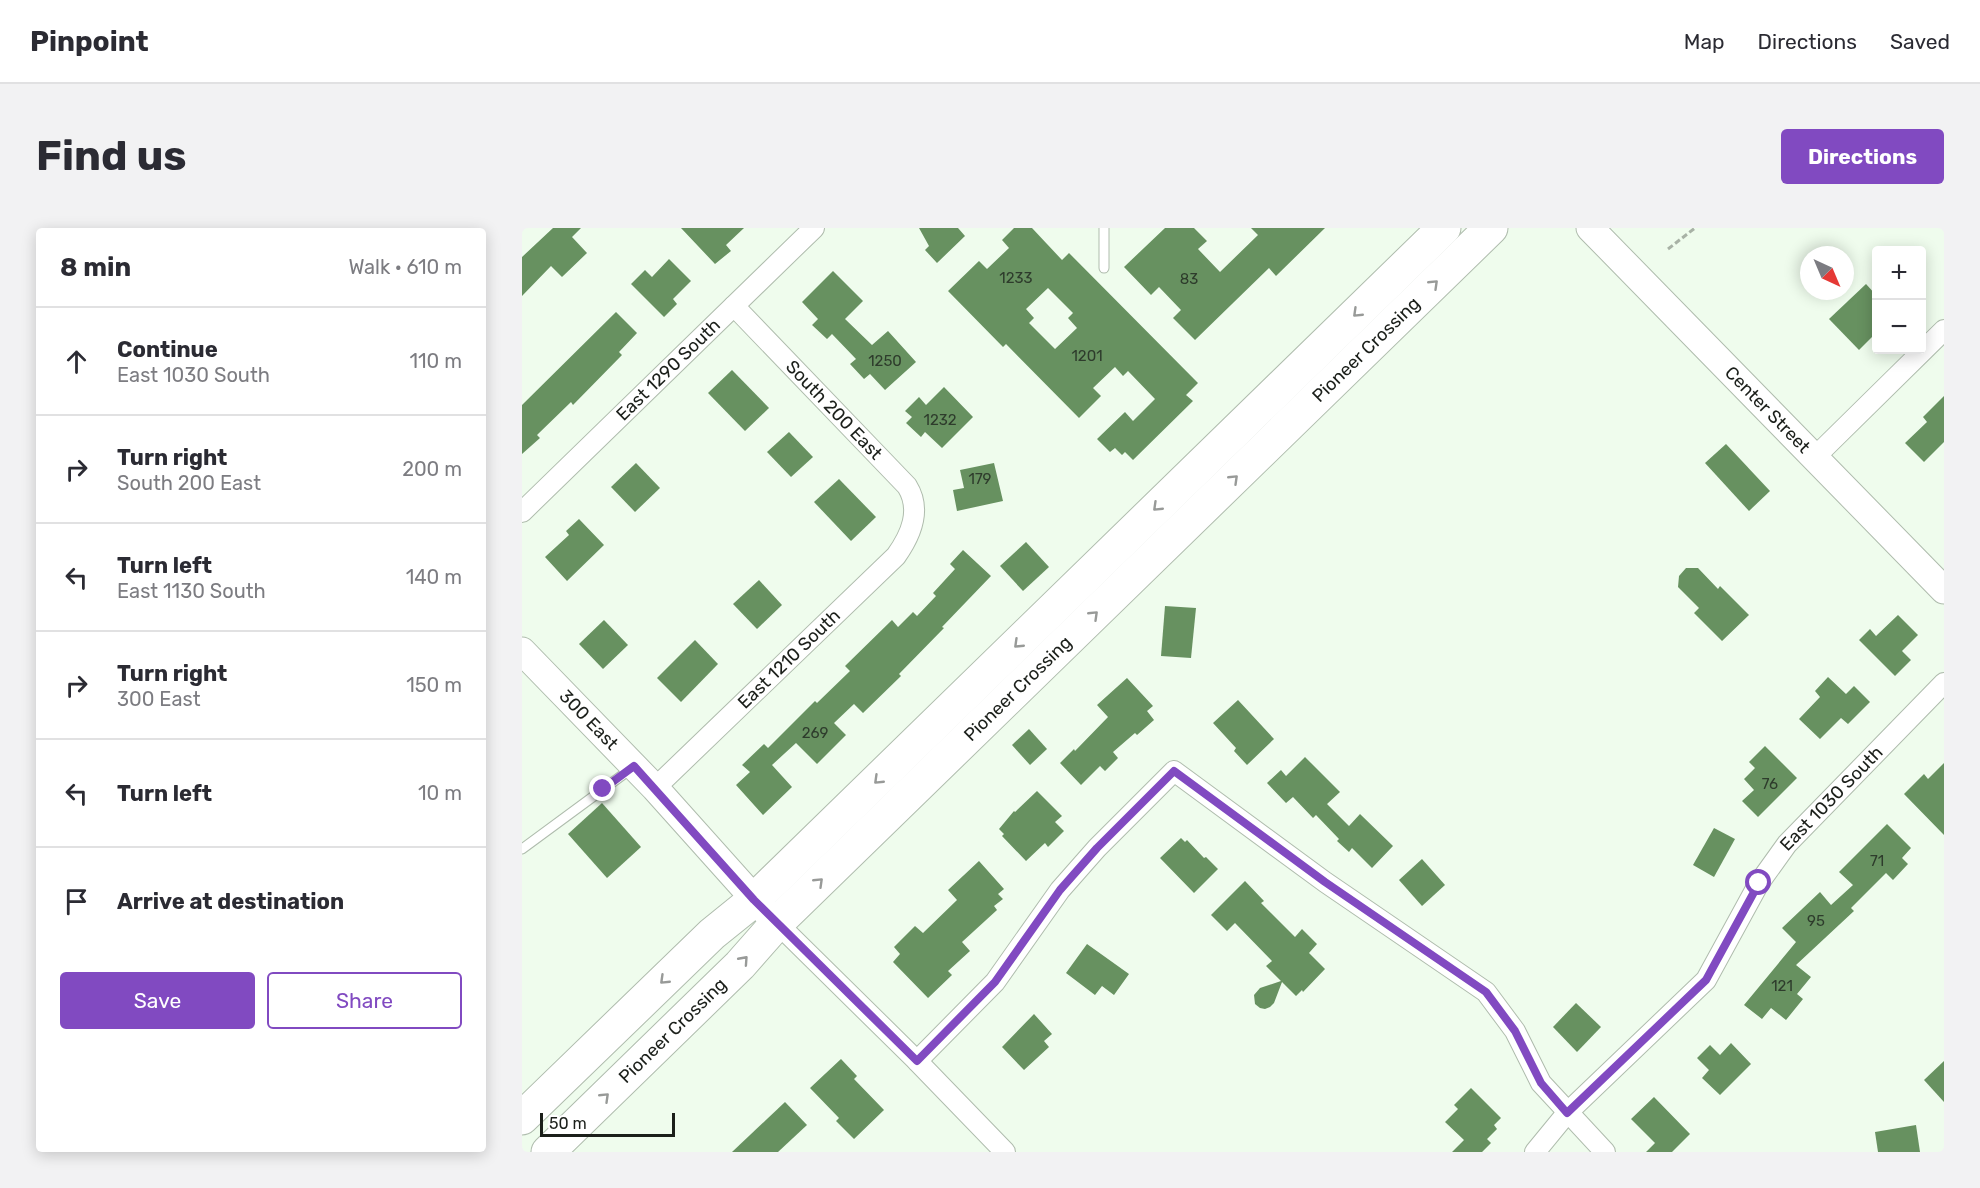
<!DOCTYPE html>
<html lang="en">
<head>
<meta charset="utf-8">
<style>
  body { margin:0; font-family:Rubik,sans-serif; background:#f2f2f3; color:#2b2b33 }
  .controls { position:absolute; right:18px; top:18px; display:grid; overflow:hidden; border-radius:6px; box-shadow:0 3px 15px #0003 }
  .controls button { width:54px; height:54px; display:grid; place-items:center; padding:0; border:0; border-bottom:2px solid #e1e1e2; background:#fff; color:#2b2b33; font:30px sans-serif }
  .compass { position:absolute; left:1278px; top:18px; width:54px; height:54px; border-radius:50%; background:#fff; box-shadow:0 3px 15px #0003; rotate:136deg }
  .scale { position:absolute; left:18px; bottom:15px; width:135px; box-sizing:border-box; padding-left:6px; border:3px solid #1b1f1a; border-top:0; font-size:16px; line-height:21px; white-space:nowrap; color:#1b1f1a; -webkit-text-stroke:4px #fff; paint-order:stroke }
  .stop { position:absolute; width:18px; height:18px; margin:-14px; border:4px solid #814ac1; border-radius:50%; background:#fff }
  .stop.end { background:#814ac1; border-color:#fff; box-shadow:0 2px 6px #0008 }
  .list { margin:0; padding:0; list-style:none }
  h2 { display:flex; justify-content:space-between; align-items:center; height:78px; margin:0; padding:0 24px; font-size:26px }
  h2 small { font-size:20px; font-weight:400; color:#7c7c81 }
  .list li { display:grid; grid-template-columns:39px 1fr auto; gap:18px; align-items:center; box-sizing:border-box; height:108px; padding:0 24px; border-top:2px solid #e1e1e2 }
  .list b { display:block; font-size:22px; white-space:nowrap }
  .list p { margin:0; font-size:20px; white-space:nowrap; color:#7c7c81 }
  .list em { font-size:20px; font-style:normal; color:#7c7c81 }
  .actions { display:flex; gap:12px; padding:18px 24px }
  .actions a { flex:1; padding:14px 0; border:2px solid #814ac1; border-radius:6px; text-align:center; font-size:21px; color:#814ac1 }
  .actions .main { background:#814ac1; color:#fff }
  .icon { flex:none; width:33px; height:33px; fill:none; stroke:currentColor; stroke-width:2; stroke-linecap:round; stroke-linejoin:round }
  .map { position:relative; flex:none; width:1422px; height:924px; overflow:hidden; border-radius:6px }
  header { display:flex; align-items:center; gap:36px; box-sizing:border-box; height:84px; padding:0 30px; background:#fff; border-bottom:2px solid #e1e1e2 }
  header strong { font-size:28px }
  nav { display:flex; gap:33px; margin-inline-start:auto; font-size:21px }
  .intro { display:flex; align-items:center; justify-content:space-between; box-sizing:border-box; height:144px; padding:0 36px }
  h1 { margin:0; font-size:42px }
  .button { padding:15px 27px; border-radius:6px; background:#814ac1; color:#fff; font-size:21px; font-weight:700 }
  main { display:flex; gap:36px; padding:0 36px }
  aside { flex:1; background:#fff; border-radius:6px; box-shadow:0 3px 15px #0003 }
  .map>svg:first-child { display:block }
  .building { fill:#679160; fill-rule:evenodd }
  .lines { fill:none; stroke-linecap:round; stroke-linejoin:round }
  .lane-casing { stroke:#afbcad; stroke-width:11 }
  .street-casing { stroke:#afbcad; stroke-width:22 }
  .secondary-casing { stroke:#afbcad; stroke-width:29 }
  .highway-casing { stroke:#afbcad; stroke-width:35 }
  .path { stroke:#a8b2a6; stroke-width:3; stroke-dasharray:6 3; stroke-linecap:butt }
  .lane { stroke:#fff; stroke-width:9 }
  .street { stroke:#fff; stroke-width:20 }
  .secondary { stroke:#fff; stroke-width:27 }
  .highway { stroke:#fff; stroke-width:33 }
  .oneway { stroke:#989a98 }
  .route { stroke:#814ac1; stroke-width:8 }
  .labels { text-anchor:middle; stroke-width:4.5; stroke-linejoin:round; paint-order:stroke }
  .number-label { font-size:15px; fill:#2e3c2c }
  .street-label { font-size:18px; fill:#1b1f1a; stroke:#fff }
</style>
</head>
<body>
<header>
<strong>Pinpoint</strong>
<nav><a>Map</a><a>Directions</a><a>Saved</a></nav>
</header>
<div class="intro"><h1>Find us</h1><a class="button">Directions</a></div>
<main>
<aside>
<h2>8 min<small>Walk · 610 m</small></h2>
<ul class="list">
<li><svg class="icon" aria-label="ahead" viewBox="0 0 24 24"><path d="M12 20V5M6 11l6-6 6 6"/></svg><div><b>Continue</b><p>East 1030 South</p></div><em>110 m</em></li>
<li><svg class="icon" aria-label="right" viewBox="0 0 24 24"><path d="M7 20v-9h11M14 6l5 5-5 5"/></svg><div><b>Turn right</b><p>South 200 East</p></div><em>200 m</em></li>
<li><svg class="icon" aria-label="left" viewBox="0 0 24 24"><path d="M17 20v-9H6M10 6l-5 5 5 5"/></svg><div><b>Turn left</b><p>East 1130 South</p></div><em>140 m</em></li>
<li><svg class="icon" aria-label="right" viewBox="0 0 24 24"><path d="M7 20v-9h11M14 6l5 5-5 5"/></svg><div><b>Turn right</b><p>300 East</p></div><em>150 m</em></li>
<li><svg class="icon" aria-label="left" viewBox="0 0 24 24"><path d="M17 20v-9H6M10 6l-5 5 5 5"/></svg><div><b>Turn left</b></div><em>10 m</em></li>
<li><svg class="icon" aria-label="arrive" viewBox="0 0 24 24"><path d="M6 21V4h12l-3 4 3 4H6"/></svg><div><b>Arrive at destination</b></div></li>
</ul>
<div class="actions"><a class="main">Save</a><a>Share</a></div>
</aside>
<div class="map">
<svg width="1422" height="924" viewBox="0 0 1422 924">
  <rect width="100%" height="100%" fill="#effced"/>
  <!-- building -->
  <g class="building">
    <polygon points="31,0 59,0 50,9 65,25 40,49 29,38 0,68 0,29"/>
    <polygon points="159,0 222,0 204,17 209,23 193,36"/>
    <polygon points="397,0 436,0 443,8 415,35 403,22 407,18"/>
    <path d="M492,0H510L540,32L547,25L676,155L664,167L671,173L611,232L603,224L600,227L593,220L588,224L575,211L603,184L611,193L633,171L606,143L601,148L593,139L571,160L579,168L557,190L484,116L481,119L426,63L457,33L465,41L487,20L480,12ZM526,60L551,85L546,90L555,100L533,121L507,95L512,90L504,81Z"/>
    <polygon points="643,0 672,0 685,13 676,21 698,44 736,7 729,0 803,0 754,48 747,40 673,112 651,90 659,82 637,59 629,67 602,39"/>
    <polygon points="147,31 169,53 151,71 155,76 142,89 109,56 123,42 130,49"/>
    <polygon points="311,43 341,73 323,91 350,117 366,103 394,134 363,162 348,146 342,151 328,136 334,131 310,106 305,111 290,97 296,91 280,74"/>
    <polygon points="1344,56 1354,67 1354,105 1337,122 1307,91"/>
    <polygon points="94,84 115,105 97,124 100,127 51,177 49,174 15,207 18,210 0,226 0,177"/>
    <polygon points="210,142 247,180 223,203 186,165"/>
    <polygon points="422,159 451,189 420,220 403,204 399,209 384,195 390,189 383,183 397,169 404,177"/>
    <polygon points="1422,168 1422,214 1402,234 1383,215 1405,194 1401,189"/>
    <polygon points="267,204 291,229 269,249 245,224"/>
    <polygon points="1204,216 1248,263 1227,283 1183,235"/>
    <polygon points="114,235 138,260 113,284 89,259"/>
    <polygon points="472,235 481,273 435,283 431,262 442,260 438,242"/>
    <polygon points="317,251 354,289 329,313 292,274"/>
    <polygon points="57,291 82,317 45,353 23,329 47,307 44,303"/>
    <polygon points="504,314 527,339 501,363 478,338"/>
    <polygon points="441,322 469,348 420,399 422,400 377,446 379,448 341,485 332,476 312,495 324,507 295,536 274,515 250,537 270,559 241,587 214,557 228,544 220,537 242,516 246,520 293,473 295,475 328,443 323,438 370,392 376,399 391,384 395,388 414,368 411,365 433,341 428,336"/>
    <polygon points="1164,340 1176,340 1196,361 1198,358 1227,387 1200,413 1172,385 1177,380 1156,359 1157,348"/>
    <polygon points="237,352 260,377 235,401 211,376"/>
    <polygon points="643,378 674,380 669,430 639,428"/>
    <polygon points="1376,387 1396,407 1380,423 1389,432 1373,448 1337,412 1348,401 1354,408"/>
    <polygon points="82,392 106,417 81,441 57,416"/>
    <polygon points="173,412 196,436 159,474 135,450"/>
    <polygon points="1306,449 1324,466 1332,458 1348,474 1326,496 1319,490 1298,511 1277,491 1298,469 1293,463"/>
    <polygon points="605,450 631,478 625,483 632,492 615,507 613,505 591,524 596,530 583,543 578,538 559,557 538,535 552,521 553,523 586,489 575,477"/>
    <polygon points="716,472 752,511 725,537 712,523 714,520 691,495"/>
    <polygon points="507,501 525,521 508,537 490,517"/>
    <polygon points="1243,518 1275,550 1236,589 1220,573 1232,562 1222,551 1233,540 1227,534"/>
    <polygon points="783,529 818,564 805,576 827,598 838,586 871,618 850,640 830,620 827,624 815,613 817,611 794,587 791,590 771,569 764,575 745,555 759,542 764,548"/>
    <polygon points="1422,535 1422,607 1382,566 1402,546 1406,551"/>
    <polygon points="515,563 540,588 533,594 542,603 526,619 523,615 504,633 480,608 482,606 477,601 492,583 493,584"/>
    <polygon points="80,575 119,619 85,650 46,606"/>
    <polygon points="1365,596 1389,620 1380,630 1386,636 1371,652 1364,645 1329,680 1332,683 1274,737 1289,749 1275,766 1281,771 1264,792 1249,780 1240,791 1222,777 1274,714 1260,700 1298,664 1309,677 1331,657 1317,644"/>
    <polygon points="1192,600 1213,611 1192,649 1171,637"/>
    <polygon points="659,610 663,614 665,612 682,630 684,629 696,641 672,665 638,630"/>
    <polygon points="900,631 923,657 900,678 877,652"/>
    <polygon points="457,633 482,661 476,666 481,671 472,678 475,682 440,714 448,723 426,743 430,747 406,770 371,734 378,726 372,719 393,698 401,705 435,672 426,662"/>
    <polygon points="723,653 742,673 739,675 773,709 780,701 795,716 787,725 803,741 781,764 780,762 774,768 760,754 752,775 748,779 743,781 738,780 733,776 732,767 738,760 759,753 744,738 750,733 713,695 705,703 689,687"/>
    <polygon points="565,716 607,746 592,767 580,758 573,767 544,745"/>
    <polygon points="1054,775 1079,799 1055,824 1031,799"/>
    <polygon points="512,786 530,806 522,813 527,819 502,842 480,819"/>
    <polygon points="1209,815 1229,836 1198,867 1180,850 1187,842 1175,830 1188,817 1198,827"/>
    <polygon points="319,831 335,848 332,851 362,882 332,911 314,893 317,890 288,860"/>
    <polygon points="1422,833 1422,874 1402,852"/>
    <polygon points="949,860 979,890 972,897 975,901 965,911 969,915 960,924 930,924 942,912 923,894 936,881 932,877"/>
    <polygon points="1132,869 1168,906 1150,924 1124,924 1133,915 1109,891"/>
    <polygon points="263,874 285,897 256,924 210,924"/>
    <polygon points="1394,897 1398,924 1356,924 1353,904"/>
  </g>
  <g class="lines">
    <!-- lane casing -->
    <g class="lane-casing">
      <g id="lane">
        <polyline points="582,40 582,0"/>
        <polyline points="0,621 110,540"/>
      </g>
    </g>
    <!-- street casing -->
    <g class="street-casing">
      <g id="street">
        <polyline points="1292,230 1422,102"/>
        <path id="s1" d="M0,284L292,0"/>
        <path id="s2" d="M133,560L374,328C389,307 400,282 385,258L212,78"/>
        <polyline points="255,695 395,833 483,924"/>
        <polyline points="395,833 473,754 538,662 575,620 652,543 803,654 964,764 993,803 1019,855 1083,924"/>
        <path id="s3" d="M1013,924L1045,885L1184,752L1237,655L1265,616L1422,455"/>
      </g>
    </g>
    <!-- secondary casing -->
    <g class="secondary-casing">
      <g id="secondary">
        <path id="s4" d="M1068,0L1422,362"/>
        <path id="s5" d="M0,423L133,560L245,685"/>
      </g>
    </g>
    <!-- highway casing -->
    <g class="highway-casing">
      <g id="highway">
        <polyline points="0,890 190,706 232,672 922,0"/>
        <path id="s6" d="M26,924L218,737L255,695L969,0"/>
      </g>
    </g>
    <!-- path -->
    <polyline class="path" points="1146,21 1173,0"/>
    <!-- lane -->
    <use href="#lane" class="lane"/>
    <!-- street -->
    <use href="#street" class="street"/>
    <!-- secondary -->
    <use href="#secondary" class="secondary"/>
    <!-- highway -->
    <use href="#highway" class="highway"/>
  </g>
  <!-- one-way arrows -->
  <defs><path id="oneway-chevron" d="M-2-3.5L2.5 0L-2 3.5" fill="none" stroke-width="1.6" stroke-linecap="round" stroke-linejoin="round" transform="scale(1.5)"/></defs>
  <g class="oneway">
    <use href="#oneway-chevron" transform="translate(912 56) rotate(-44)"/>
    <use href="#oneway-chevron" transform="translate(835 85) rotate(136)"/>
    <use href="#oneway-chevron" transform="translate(712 251) rotate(-44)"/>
    <use href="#oneway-chevron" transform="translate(635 279) rotate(136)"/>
    <use href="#oneway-chevron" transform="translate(572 387) rotate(-44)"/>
    <use href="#oneway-chevron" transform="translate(496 416) rotate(136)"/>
    <use href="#oneway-chevron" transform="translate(356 552) rotate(136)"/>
    <use href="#oneway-chevron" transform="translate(297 654) rotate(-44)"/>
    <use href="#oneway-chevron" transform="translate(222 732) rotate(-48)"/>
    <use href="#oneway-chevron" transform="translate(142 752) rotate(136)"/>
    <use href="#oneway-chevron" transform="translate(83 869) rotate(-44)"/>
  </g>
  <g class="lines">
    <!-- route -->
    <polyline class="route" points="81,561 112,538 232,672 395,833 473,754 538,662 575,620 652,543 803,654 964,764 993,803 1019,855 1045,885 1184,752 1237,655"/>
  </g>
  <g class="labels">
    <!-- number labels -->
    <g class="number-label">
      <text x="494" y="55">1233</text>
      <text x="667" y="56">83</text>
      <text x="565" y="133">1201</text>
      <text x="363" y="138">1250</text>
      <text x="418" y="197">1232</text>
      <text x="458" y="256">179</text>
      <text x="293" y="510">269</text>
      <text x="1248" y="561">76</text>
      <text x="1355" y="638">71</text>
      <text x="1294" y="698">95</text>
      <text x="1260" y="763">121</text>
    </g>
    <!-- street labels -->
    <g class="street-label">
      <text dy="6" stroke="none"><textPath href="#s6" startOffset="1146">Pioneer Crossing</textPath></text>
      <text dy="6" stroke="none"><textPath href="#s1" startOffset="204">East 1290 South</textPath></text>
      <text transform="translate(312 182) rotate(46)" y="6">South 200 East</text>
      <text dy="6" stroke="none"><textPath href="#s4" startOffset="254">Center Street</textPath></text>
      <text dy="6" stroke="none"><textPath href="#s2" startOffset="186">East 1210 South</textPath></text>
      <text dy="6" stroke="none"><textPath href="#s6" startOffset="660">Pioneer Crossing</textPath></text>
      <text dy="6" stroke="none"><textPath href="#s5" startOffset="96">300 East</textPath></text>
      <text dy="6" stroke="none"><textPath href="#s3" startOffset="465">East 1030 South</textPath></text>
      <text dy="6" stroke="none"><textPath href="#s6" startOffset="174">Pioneer Crossing</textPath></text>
    </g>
  </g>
</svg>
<div class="controls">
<button>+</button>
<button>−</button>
</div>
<svg class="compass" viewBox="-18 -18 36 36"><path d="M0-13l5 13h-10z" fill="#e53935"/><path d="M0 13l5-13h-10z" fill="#7c7c81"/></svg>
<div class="scale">50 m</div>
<div class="stop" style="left:1237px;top:655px"></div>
<div class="stop end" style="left:81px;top:561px"></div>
</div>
</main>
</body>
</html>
